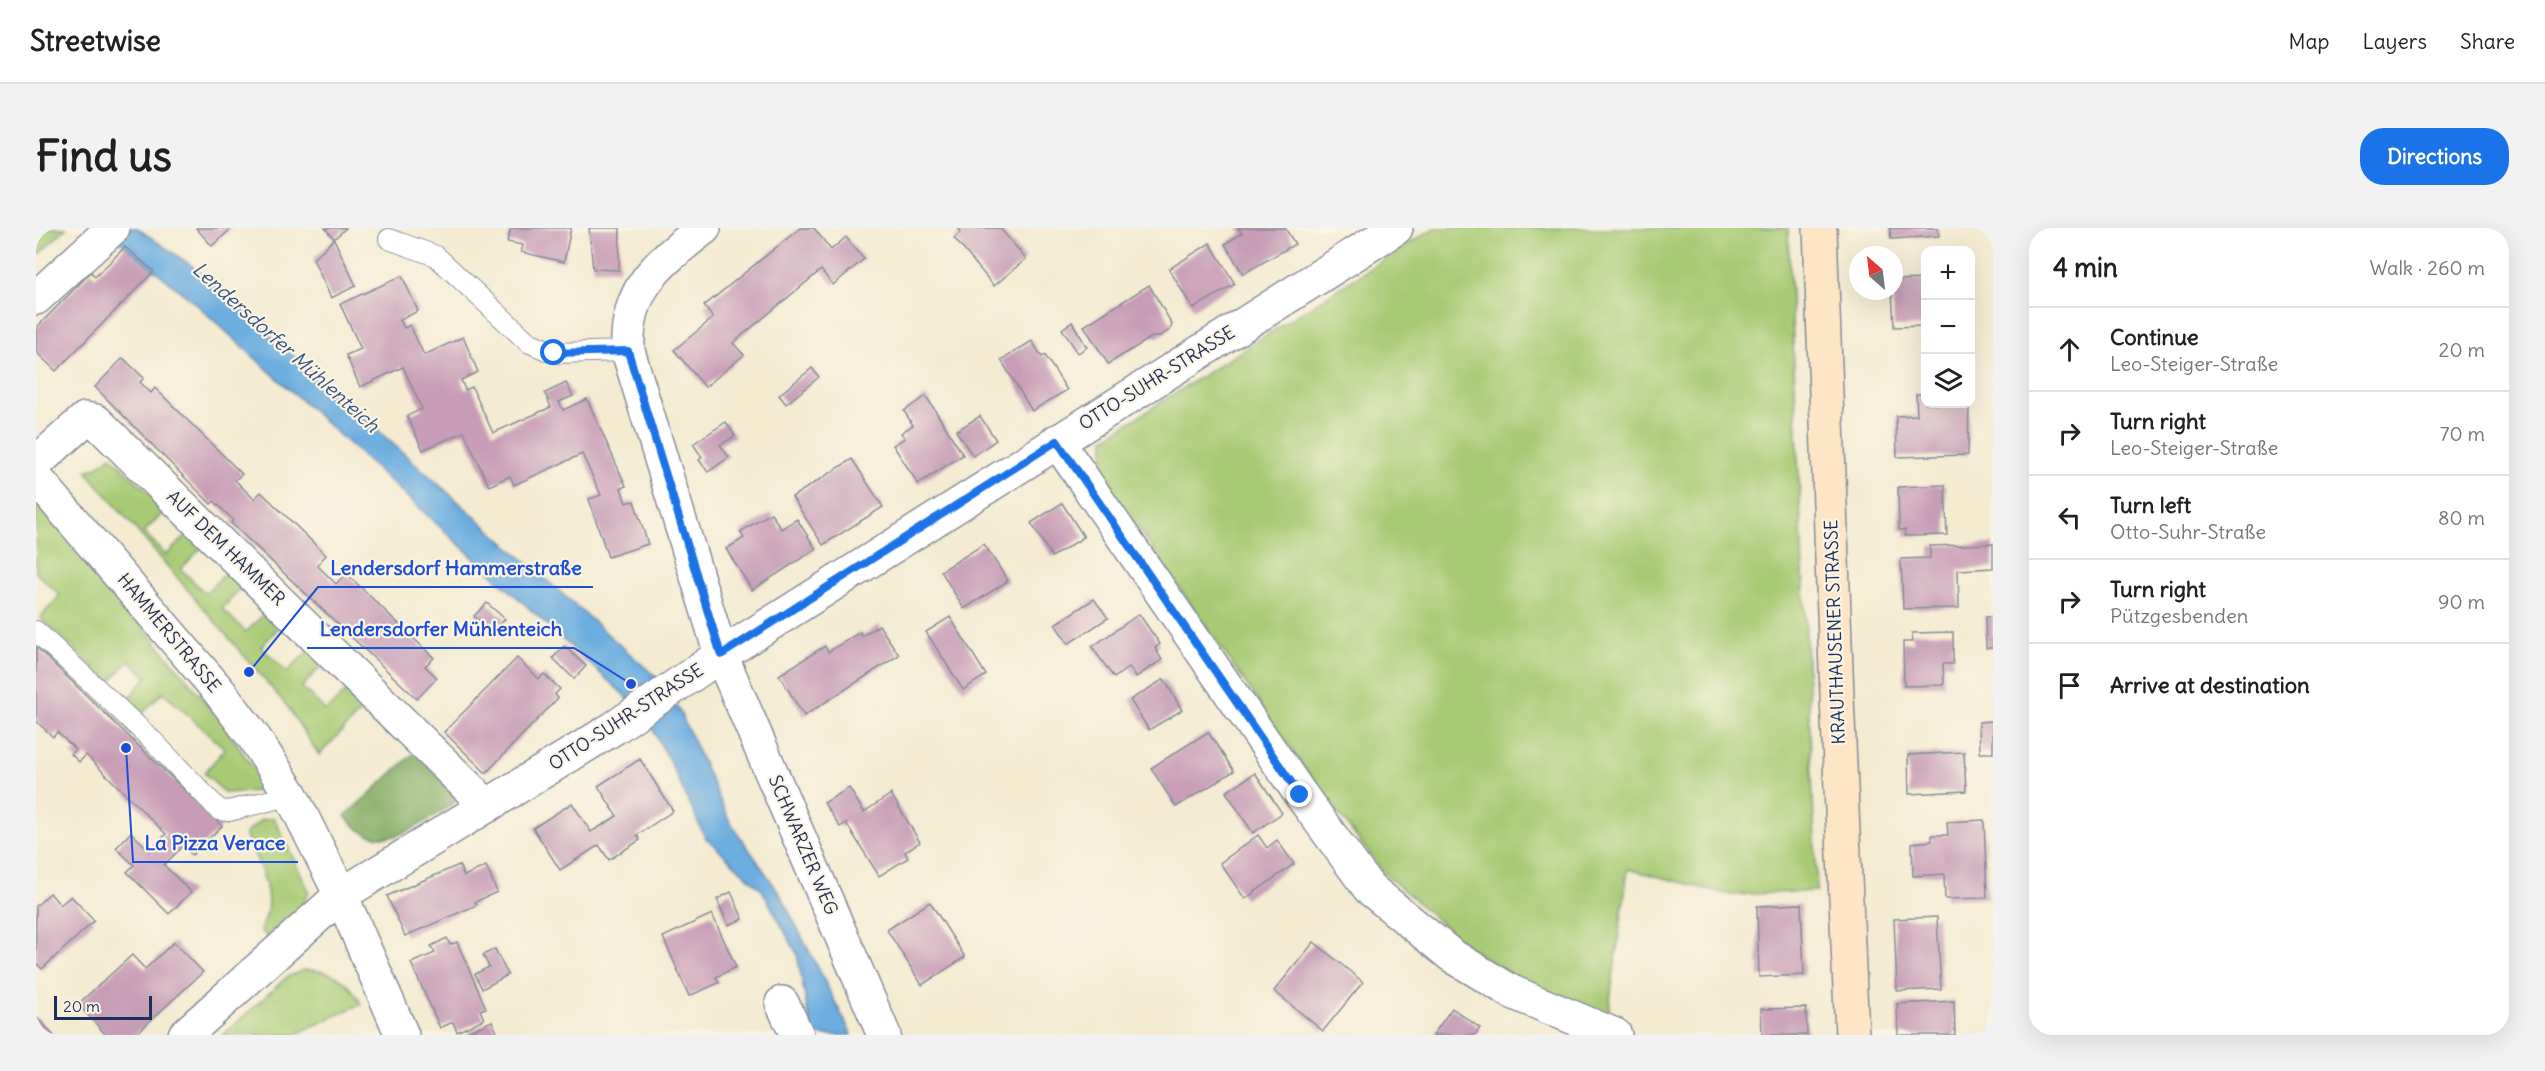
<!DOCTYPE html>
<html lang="en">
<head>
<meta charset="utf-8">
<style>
  body { margin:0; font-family:Delius,sans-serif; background:#f2f2f2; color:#202124 }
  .controls { position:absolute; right:18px; top:18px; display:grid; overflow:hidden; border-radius:12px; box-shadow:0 6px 24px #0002 }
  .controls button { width:54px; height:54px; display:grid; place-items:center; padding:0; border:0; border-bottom:2px solid #e0e0e0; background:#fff; color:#202124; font:30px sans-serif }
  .compass { position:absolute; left:1813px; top:18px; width:54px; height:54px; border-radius:50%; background:#fff; box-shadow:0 6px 24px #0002; rotate:332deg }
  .scale { position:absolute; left:18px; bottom:15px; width:98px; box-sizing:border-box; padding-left:6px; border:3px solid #1b2f5e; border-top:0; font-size:16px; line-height:21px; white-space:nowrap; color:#1b2f5e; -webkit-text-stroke:4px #fcf5e5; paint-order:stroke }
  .stop { position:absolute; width:18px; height:18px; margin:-14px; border:4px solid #1a73e8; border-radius:50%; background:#fff }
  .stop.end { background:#1a73e8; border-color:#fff; box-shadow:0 2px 6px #0008 }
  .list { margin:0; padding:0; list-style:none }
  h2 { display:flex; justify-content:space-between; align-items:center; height:78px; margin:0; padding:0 24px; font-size:26px }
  h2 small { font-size:20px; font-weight:400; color:#757577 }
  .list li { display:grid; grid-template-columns:39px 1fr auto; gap:18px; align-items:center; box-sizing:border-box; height:84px; padding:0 24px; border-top:2px solid #e0e0e0 }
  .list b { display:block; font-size:22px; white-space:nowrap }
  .list p { margin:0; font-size:20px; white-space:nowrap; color:#757577 }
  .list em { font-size:20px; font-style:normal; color:#757577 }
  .icon { flex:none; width:33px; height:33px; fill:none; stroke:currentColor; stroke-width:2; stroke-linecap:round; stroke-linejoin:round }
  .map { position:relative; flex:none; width:1957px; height:807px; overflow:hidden; border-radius:24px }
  header { display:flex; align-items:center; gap:36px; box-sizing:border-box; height:84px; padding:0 30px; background:#fff; border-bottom:2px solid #e0e0e0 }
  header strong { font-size:28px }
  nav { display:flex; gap:33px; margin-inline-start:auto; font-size:21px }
  .intro { display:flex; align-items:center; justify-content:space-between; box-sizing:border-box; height:144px; padding:0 36px }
  h1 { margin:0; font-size:42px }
  .button { padding:15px 27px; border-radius:24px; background:#1a73e8; color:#fff; font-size:21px; font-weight:700 }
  main { display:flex; gap:36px; padding:0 36px }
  aside { flex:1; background:#fff; border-radius:24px; box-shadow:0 6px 24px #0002 }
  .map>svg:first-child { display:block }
  .green { fill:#a7cb75; stroke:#617d6a; stroke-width:1.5 }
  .forest { fill:#85af66; stroke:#506f62; stroke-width:1.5 }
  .water { fill:#6caee0; stroke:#446e9f; stroke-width:1.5 }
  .building { fill:#c69cb6 }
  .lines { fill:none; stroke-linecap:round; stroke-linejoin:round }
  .lane-casing { stroke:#888d98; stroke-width:22 }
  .street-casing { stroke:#888d98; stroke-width:36 }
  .secondary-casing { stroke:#888d98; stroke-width:36 }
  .lane { stroke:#fff; stroke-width:20 }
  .street { stroke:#fff; stroke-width:33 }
  .secondary { stroke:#fde5c5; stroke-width:33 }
  .route { stroke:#1a73e8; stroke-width:8 }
  .labels { text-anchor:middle; stroke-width:4.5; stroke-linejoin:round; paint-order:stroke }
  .street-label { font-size:18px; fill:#1b2f5e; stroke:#fcf5e5 }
  .water-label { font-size:20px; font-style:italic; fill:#335585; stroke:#fcf5e5 }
  .leader { fill:none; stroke:#1d4ed8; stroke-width:2 }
  .callout-dot { fill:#1d4ed8; stroke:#fcf5e5; stroke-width:2 }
  .callout-label { font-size:20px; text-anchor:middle; font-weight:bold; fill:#1d4ed8; stroke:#fcf5e5; stroke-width:4.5; stroke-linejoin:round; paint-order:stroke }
</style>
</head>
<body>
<header>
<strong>Streetwise</strong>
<nav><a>Map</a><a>Layers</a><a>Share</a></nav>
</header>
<div class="intro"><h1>Find us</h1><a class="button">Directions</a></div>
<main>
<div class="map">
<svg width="1957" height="807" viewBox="0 0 1957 807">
  <rect width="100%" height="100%" fill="#fcf5e5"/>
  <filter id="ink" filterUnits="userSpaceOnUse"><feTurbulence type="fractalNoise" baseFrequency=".0167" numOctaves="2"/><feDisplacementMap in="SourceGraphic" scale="12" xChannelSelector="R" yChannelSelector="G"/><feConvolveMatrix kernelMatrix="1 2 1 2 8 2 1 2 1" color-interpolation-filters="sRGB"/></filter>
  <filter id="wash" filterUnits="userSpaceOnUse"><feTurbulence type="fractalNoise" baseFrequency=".008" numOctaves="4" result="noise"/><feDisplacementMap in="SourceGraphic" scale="24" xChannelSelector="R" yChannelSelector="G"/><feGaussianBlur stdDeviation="1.35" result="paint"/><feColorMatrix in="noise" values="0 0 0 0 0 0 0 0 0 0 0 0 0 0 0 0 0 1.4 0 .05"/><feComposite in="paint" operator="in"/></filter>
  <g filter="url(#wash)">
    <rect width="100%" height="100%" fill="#f4ebd1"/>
    <!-- green -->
    <g class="green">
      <polygon points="0,0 30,0 0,29"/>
      <polygon points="1398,0 1752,0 1781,663 1695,667 1592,641 1572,787 1477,750 1425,713 1348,645 1279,555 1065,247 1069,210"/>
      <polygon points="75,228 130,282 108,304 130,327 153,305 167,318 145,341 169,365 193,342 207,357 186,381 210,404 233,381 247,395 225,419 251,444 274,421 289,434 266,459 290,483 314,460 332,476 283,527 251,478 50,243 61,239"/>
      <polygon points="0,269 187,495 225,552 227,558 223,563 189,565 168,545 189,521 127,464 106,486 91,472 111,449 93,433 74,454 4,390 24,367 0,345"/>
      <path d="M238,590L273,663L260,691L235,713L224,702C243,671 223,636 209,606L225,592Z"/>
      <path d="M268,742C295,741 313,751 325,776L258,807H187L251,749Z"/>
    </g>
    <!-- forest -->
    <path class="forest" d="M380,523L421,570L417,576C380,598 345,632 309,588Z"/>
    <!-- water -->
    <polygon class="water" points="58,0 101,0 155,37 620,449 643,482 694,594 744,666 816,807 776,807 761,726 726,662 669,609 633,532 615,499 588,467 161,77 86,15"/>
    <g id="blocks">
      <!-- building -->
      <g class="building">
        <polygon points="160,0 196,0 176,18"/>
        <polygon points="289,0 310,0 298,11"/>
        <polygon points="475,0 535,0 528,34 485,24 487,17 471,14"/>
        <polygon points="553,0 584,0 583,42 557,41"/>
        <polygon points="764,0 778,0 795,22 810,9 828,31 797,57 785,42 697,115 708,127 669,159 638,122 677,90 668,78"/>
        <polygon points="922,0 964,0 990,31 958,58 918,10 925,4"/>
        <polygon points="1202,0 1249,0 1259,16 1207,46 1189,16 1206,5"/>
        <polygon points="1854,0 1902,0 1903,8 1855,11"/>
        <polygon points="298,11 320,58 295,70 277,31"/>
        <polygon points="1174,15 1199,56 1157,81 1133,41"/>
        <polygon points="89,19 118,43 20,143 0,124 0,100 55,44 59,49"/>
        <polygon points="366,48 382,83 364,92 368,100 374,97 388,127 427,109 442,144 425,152 429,162 436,159 457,205 515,179 509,165 530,155 537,168 523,174 527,182 551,171 590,258 585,260 590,275 598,273 612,316 572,329 553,271 565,267 546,226 478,257 474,248 453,258 428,204 387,222 371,188 386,181 367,139 324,159 310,127 325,121 304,76"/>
        <polygon points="1890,51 1890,98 1858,99 1856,63 1858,63 1858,52"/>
        <polygon points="1113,57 1136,96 1134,102 1122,109 1116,109 1072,136 1048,98"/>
        <polygon points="1036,94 1051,119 1042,125 1026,101"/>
        <polygon points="996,113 1006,129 1009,127 1031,162 996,183 965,132"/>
        <polygon points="87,130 108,150 104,154 115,165 119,160 206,246 199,252 218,271 225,264 290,327 281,337 300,356 310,345 398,430 389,438 401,450 381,471 195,295 197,292 178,273 175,276 59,159"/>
        <polygon points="776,140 783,149 750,176 743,167"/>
        <polygon points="1880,166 1890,166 1890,176 1933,176 1932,227 1861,229 1860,188 1881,187"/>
        <polygon points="890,168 927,227 882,256 857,217 869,210 865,205 877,197 868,183"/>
        <polygon points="944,188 960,212 937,228 920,203"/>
        <polygon points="690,194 699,208 684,217 693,229 672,244 663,232 666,229 657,216"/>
        <polygon points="816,231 847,279 787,317 756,269"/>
        <polygon points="1909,257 1911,307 1869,308 1869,302 1863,302 1862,259"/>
        <polygon points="1026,275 1048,309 1016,329 995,295"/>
        <polygon points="735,285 745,301 761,291 780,321 716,362 690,321 708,310 704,304"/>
        <polygon points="948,316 972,353 928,381 905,343"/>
        <polygon points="1957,316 1957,340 1922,342 1923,380 1867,381 1865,331 1894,330 1894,318"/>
        <polygon points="1058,371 1072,390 1032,416 1019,396"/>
        <polygon points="451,375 469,391 456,405 438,388"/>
        <polygon points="1103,386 1124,416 1119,420 1126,432 1100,449 1093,439 1078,450 1056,419"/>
        <polygon points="914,389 950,447 927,462 890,404"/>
        <polygon points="1949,389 1957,389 1957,420 1950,420"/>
        <polygon points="843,397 863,427 768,488 743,447 789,418 792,424 824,404 826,408"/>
        <polygon points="1917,404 1917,436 1907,436 1908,457 1868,458 1867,414 1877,414 1876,405"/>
        <polygon points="528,418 550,438 538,451 517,430"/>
        <polygon points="0,419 186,598 156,627 147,618 128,637 155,664 133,686 91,644 98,637 80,620 95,604 114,623 130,606 50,527 43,534 35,526 40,522 21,504 17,509 0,493"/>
        <polygon points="481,430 503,451 508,446 524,461 519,466 522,470 450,545 408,504"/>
        <polygon points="1128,451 1146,482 1113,502 1094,472"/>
        <polygon points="1957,493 1957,525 1944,525 1943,494"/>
        <polygon points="1172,504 1198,543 1140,579 1115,540"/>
        <polygon points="1928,524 1930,563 1873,566 1872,527"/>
        <polygon points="604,531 637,583 601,607 604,612 573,632 563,617 524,642 497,600 536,575 555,604 570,595 581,588 562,558"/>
        <polygon points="1219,545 1246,585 1217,605 1190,564"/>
        <polygon points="813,560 828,584 855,566 884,614 869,624 872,630 843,648 810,595 804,599 788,575"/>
        <polygon points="1948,592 1951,670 1909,671 1908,646 1877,648 1876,615 1896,613 1896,607 1912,607 1911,594"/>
        <polygon points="1222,607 1231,620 1241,612 1258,636 1209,671 1184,635"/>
        <polygon points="423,637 428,648 450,638 461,664 439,674 441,677 369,708 351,668"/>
        <polygon points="695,664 707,691 692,697 681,671"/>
        <polygon points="14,665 24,677 35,668 58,693 6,741 0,735 0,678"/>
        <polygon points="894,674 929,729 886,757 851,702"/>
        <polygon points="1765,676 1768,747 1723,749 1721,678"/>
        <polygon points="676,686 700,739 680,749 683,755 653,768 627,709"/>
        <polygon points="1901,689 1905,761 1861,763 1858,691"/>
        <polygon points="411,710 414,717 421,714 450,780 444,782 448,791 421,804 417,794 404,800 375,735 399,725 395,718"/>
        <polygon points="138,714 167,744 99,807 70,807 42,776 96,727 109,741"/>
        <polygon points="1278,714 1327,754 1287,803 1238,763"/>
        <polygon points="459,721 472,747 446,761 439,746 453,739 447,727"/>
        <polygon points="1918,773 1919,807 1862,807 1861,776"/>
        <polygon points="1416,780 1444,800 1439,807 1397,807"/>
        <polygon points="1770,780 1771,807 1726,807 1725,781"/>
        <polygon points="0,789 10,799 17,807 0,807"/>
        <polygon points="456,793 462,807 433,807 432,804"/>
      </g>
    </g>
  </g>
  <g filter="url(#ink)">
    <use href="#blocks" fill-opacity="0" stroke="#888d98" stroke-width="1.5"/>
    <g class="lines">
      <!-- lane casing -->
      <g class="lane-casing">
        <g id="lane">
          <polyline points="353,11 400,28 492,114 518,125 592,123"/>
          <polyline points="0,403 117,513 183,582 193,583 255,567"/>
        </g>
      </g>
      <!-- street casing -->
      <g class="street-casing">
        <g id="street">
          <path d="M668,0C622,36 589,60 592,123L685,427L848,807"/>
          <polyline points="0,70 77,0"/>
          <polyline points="1021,213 1265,567 1333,660 1415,727 1476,764 1579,807"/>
          <polyline points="0,235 49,191 60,193 451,578"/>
          <polyline points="0,250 183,463 219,511 255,567 305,667 366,807"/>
          <polyline points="746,775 761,807"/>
          <polyline points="149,807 305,667 578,500 685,427 1360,0"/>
        </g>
      </g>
      <!-- secondary casing -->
      <g class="secondary-casing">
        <polyline id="secondary" points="1784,0 1801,469 1816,807"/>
      </g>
      <!-- lane -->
      <use href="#lane" class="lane"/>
      <!-- street -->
      <use href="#street" class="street"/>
      <!-- secondary -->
      <use href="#secondary" class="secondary"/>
    </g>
  </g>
  <g class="lines" filter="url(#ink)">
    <!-- route -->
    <polyline class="route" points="518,125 592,123 685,427 1021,213 1264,567"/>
  </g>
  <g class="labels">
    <!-- street labels -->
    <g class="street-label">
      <text transform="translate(1121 150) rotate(-32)" y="6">OTTO-SUHR-STRASSE</text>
      <text transform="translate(190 320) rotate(44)" y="6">AUF DEM HAMMER</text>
      <text transform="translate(1799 404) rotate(-92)" y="6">KRAUTHAUSENER STRASSE</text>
      <text transform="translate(133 405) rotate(50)" y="6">HAMMERSTRASSE</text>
      <text transform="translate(590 489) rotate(-33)" y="6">OTTO-SUHR-STRASSE</text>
      <text transform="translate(767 617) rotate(67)" y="6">SCHWARZER WEG</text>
    </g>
    <!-- water labels -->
    <g class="water-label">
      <text transform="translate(250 119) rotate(42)" y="7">Lendersdorfer Mühlenteich</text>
    </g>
  </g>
  <!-- callouts -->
  <path class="leader" d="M213 444L282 359H557M595 456L538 420H271M90 520L97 634H262"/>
  <g class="callout-dot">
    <circle cx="213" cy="444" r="6"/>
    <circle cx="595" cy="456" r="6"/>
    <circle cx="90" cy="520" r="6"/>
  </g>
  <g class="callout-label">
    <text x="420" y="347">Lendersdorf Hammerstraße</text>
    <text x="405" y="408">Lendersdorfer Mühlenteich</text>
    <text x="179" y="622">La Pizza Verace</text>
  </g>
</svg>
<div class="controls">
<button>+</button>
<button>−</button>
<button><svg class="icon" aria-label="layers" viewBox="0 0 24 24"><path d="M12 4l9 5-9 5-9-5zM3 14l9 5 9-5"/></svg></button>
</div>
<svg class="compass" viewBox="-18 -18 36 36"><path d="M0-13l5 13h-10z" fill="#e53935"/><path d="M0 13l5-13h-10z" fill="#757577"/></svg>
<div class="scale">20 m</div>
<div class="stop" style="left:518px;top:125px"></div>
<div class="stop end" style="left:1264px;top:567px"></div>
</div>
<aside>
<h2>4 min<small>Walk · 260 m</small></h2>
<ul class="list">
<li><svg class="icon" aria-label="ahead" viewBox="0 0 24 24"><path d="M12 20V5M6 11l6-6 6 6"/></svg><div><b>Continue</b><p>Leo-Steiger-Straße</p></div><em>20 m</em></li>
<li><svg class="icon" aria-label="right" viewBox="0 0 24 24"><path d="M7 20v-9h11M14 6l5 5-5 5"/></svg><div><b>Turn right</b><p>Leo-Steiger-Straße</p></div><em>70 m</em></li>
<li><svg class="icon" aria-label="left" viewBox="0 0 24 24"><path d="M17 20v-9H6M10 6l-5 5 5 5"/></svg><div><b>Turn left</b><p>Otto-Suhr-Straße</p></div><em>80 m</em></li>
<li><svg class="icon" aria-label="right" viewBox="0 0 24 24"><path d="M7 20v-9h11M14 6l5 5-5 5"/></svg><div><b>Turn right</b><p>Pützgesbenden</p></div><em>90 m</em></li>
<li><svg class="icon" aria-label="arrive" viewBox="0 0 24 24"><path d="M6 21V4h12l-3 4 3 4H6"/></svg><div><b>Arrive at destination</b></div></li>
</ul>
</aside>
</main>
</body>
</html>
